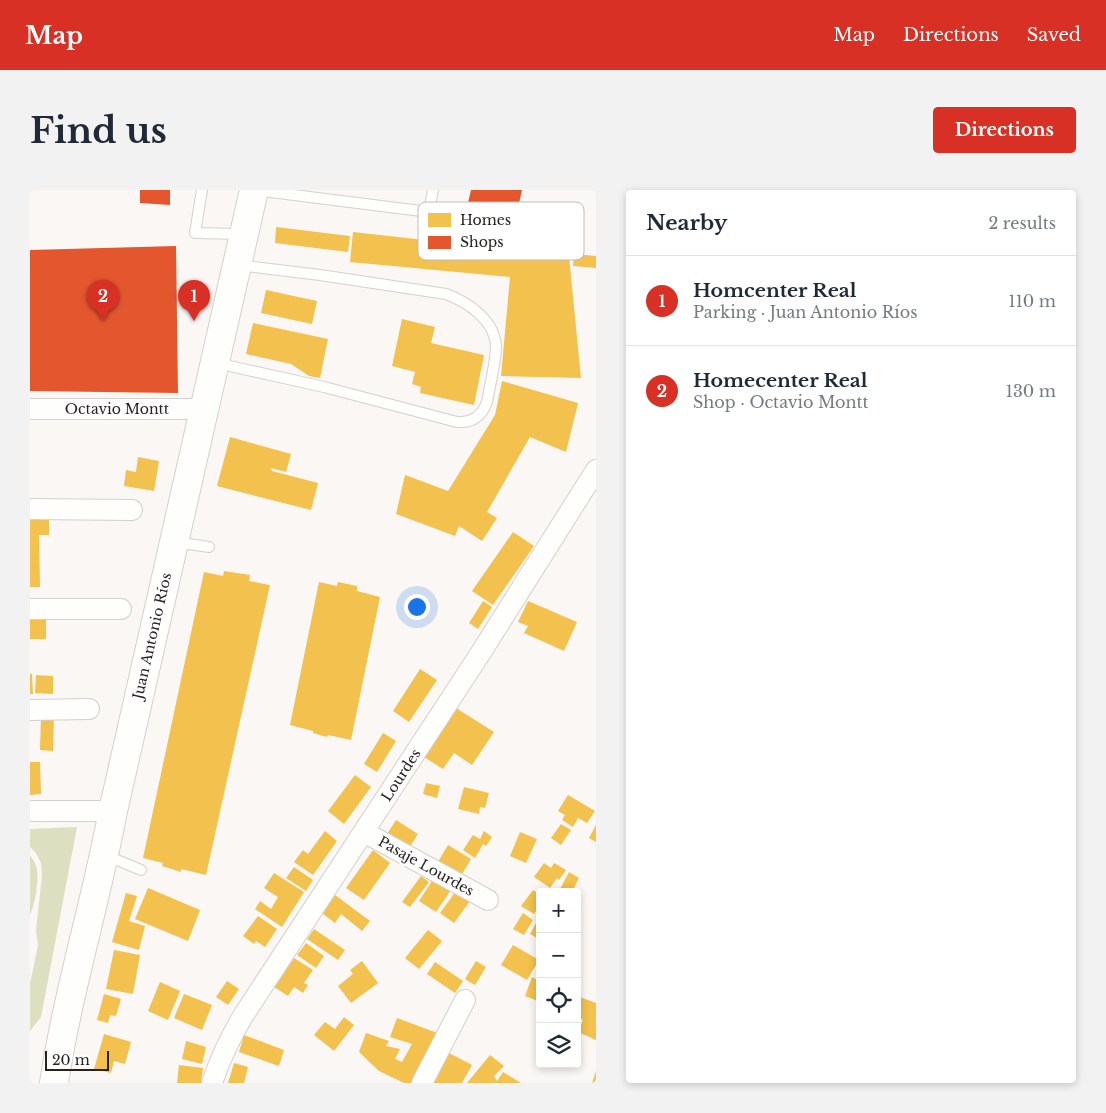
<!DOCTYPE html>
<html lang="en">
<head>
<meta charset="utf-8">
<style>
  body { margin:0; font-family:"Libre Baskerville",serif; background:#f2f2f3; color:#1f2937 }
  .controls { position:absolute; right:15px; bottom:15px; display:grid; overflow:hidden; border-radius:5px; box-shadow:0 2px 8px #0003 }
  .controls button { width:45px; height:45px; display:grid; place-items:center; padding:0; border:0; border-bottom:1px solid #e0e1e3; background:#fff; color:#1f2937; font:25px sans-serif }
  .scale { position:absolute; left:15px; bottom:12px; width:64px; box-sizing:border-box; padding-left:5px; border:2px solid #252220; border-top:0; font-size:14px; line-height:18px; white-space:nowrap; color:#252220; -webkit-text-stroke:4px #fff; paint-order:stroke }
  .you { position:absolute; left:386px; top:416px; width:18px; height:18px; margin:-12px; border:4px solid #fff; border-radius:50%; background:#1a73e8; box-shadow:0 0 0 8px #1a73e833 }
  .badge { display:grid; place-items:center; width:32px; height:32px; border-radius:50%; background:#d93025; color:#fff; font-size:16px; font-weight:700 }
  .pin { position:absolute; translate:-50% -41px; filter:drop-shadow(0 1px 2px #0008) }
  .pin::after { content:''; position:absolute; top:26px; width:18px; height:15px; background:inherit; clip-path:polygon(0 0,100% 0,50% 100%) }
  .list { margin:0; padding:0; list-style:none }
  h2 { display:flex; justify-content:space-between; align-items:center; height:65px; margin:0; padding:0 20px; font-size:21px }
  h2 small { font-size:16px; font-weight:400; color:#747a83 }
  .list li { display:grid; grid-template-columns:32px 1fr auto; gap:15px; align-items:center; box-sizing:border-box; height:90px; padding:0 20px; border-top:1px solid #e0e1e3 }
  .list b { display:block; font-size:19px; white-space:nowrap }
  .list p { margin:0; font-size:16px; white-space:nowrap; color:#747a83 }
  .list em { font-size:16px; font-style:normal; color:#747a83 }
  .icon { flex:none; width:28px; height:28px; fill:none; stroke:currentColor; stroke-width:2; stroke-linecap:round; stroke-linejoin:round }
  .map { position:relative; flex:none; width:566px; height:893px; overflow:hidden; border-radius:5px }
  header { display:flex; align-items:center; gap:30px; box-sizing:border-box; height:70px; padding:0 25px; background:#d93025; color:#fff }
  header strong { font-size:24px }
  nav { display:flex; gap:28px; margin-inline-start:auto; font-size:18px }
  .intro { display:flex; align-items:center; justify-content:space-between; box-sizing:border-box; height:120px; padding:0 30px }
  h1 { margin:0; font-size:35px }
  .button { padding:12px 22px; border-radius:5px; background:#d93025; color:#fff; font-size:18px; font-weight:700 }
  main { display:flex; gap:30px; padding:0 30px }
  aside { flex:1; background:#fff; border-radius:5px; box-shadow:0 2px 8px #0003 }
  .map>svg:first-child { display:block }
  .green { fill:#dcdfc0 }
  .homes { fill:#f2c14e }
  .shops { fill:#e4572e }
  .lines { fill:none; stroke-linecap:round; stroke-linejoin:round }
  .service-casing { stroke:#d4d0ce; stroke-width:12 }
  .minor-casing { stroke:#d4d0ce; stroke-width:22 }
  .secondary-casing { stroke:#d4d0ce; stroke-width:30 }
  .service { stroke:#fefefd; stroke-width:10 }
  .minor { stroke:#fefefd; stroke-width:20 }
  .secondary { stroke:#fefefd; stroke-width:28 }
  .labels { text-anchor:middle; stroke-width:5; stroke-linejoin:round; paint-order:stroke }
  .street-label { font-size:14px; fill:#252220; stroke:#fff }
  .key { fill:#fff; stroke:#bebdbc; stroke-width:1 }
  .key-label { font-size:14px; fill:#252220 }
</style>
</head>
<body>
<header>
<strong>Map</strong>
<nav><a>Map</a><a>Directions</a><a>Saved</a></nav>
</header>
<div class="intro"><h1>Find us</h1><a class="button">Directions</a></div>
<main>
<div class="map">
<svg width="566" height="893" viewBox="0 0 566 893">
  <rect width="100%" height="100%" fill="#fbf7f4"/>
  <!-- green -->
  <g class="green">
    <polygon points="47,637 11,827 0,841 0,794 8,755 6,740 12,686 11,673 6,663 0,657 0,639"/>
    <path d="M0,665C2,668 5,672 6,676C10,687 5,715 0,725Z"/>
  </g>
  <!-- homes -->
  <g class="homes">
    <polygon points="246,37 320,46 318,62 245,53"/>
    <polygon points="323,42 539,66 551,188 471,186 480,87 320,72"/>
    <polygon points="544,64 566,66 566,78 543,76"/>
    <polygon points="236,100 287,111 282,134 231,123"/>
    <polygon points="372,129 405,137 401,153 454,165 444,215 390,203 391,197 382,194 385,182 362,176"/>
    <polygon points="223,133 298,149 290,188 279,186 261,174 216,164"/>
    <polygon points="472,191 548,213 536,262 500,247 457,322 467,328 452,351 429,336 425,346 366,324 375,285 418,301 465,225"/>
    <polygon points="200,247 261,264 256,282 241,278 242,281 288,293 281,320 187,296"/>
    <polygon points="108,267 129,271 124,301 94,296 96,280 106,282"/>
    <polygon points="0,328 19,328 19,345 9,345 10,397 0,397"/>
    <polygon points="483,342 504,356 463,415 442,401"/>
    <polygon points="194,381 220,385 219,391 240,395 176,685 151,679 151,682 132,676 133,673 113,668 174,382 193,386"/>
    <polygon points="289,392 307,396 308,392 327,396 327,401 350,407 321,550 298,545 297,547 283,543 283,541 260,535"/>
    <polygon points="453,411 462,417 448,439 439,433"/>
    <polygon points="498,411 547,432 534,461 494,443 498,436 488,432"/>
    <polygon points="16,426 16,449 0,449 0,427"/>
    <polygon points="390,479 407,490 379,532 363,521"/>
    <polygon points="0,484 2,484 3,504 0,504"/>
    <polygon points="6,485 23,486 23,504 5,503"/>
    <polygon points="426,518 464,542 442,575 424,563 413,579 394,567"/>
    <polygon points="11,526 24,526 23,561 10,560"/>
    <polygon points="353,543 366,551 347,582 334,574"/>
    <polygon points="0,572 10,572 11,604 0,605"/>
    <polygon points="325,585 341,597 314,634 298,621"/>
    <polygon points="396,593 410,596 407,608 393,604"/>
    <polygon points="434,597 459,603 455,618 450,617 449,624 428,619"/>
    <polygon points="538,605 565,621 557,633 548,628 543,637 532,630 535,625 528,621"/>
    <polygon points="366,630 388,644 379,658 357,644"/>
    <polygon points="531,634 541,640 531,655 521,648"/>
    <polygon points="566,635 566,652 559,648"/>
    <polygon points="295,641 307,651 283,685 264,672 273,660 278,664"/>
    <polygon points="454,641 462,647 456,656 453,654 445,668 433,660 443,645 450,649"/>
    <polygon points="490,642 507,649 496,673 480,666"/>
    <polygon points="418,655 441,669 431,686 408,672"/>
    <polygon points="343,660 360,673 334,710 316,698"/>
    <polygon points="514,673 521,678 524,673 536,680 529,690 527,688 520,698 504,687"/>
    <polygon points="264,677 283,690 276,701 256,688"/>
    <polygon points="539,682 549,688 542,702 530,702 529,701"/>
    <polygon points="244,683 274,702 252,737 225,719 230,711 241,719 248,707 234,698"/>
    <polygon points="391,686 399,692 380,717 372,712"/>
    <polygon points="404,688 421,700 406,722 389,711"/>
    <polygon points="118,698 170,720 158,751 105,729"/>
    <polygon points="503,700 510,704 510,715 504,724 491,716"/>
    <polygon points="426,701 440,711 424,733 410,723"/>
    <polygon points="96,703 107,706 99,731 115,736 109,760 82,752"/>
    <polygon points="305,705 340,731 332,741 311,724 305,733 292,723"/>
    <polygon points="493,723 503,730 494,745 483,739"/>
    <polygon points="228,726 247,739 235,757 226,751 224,754 213,746"/>
    <polygon points="510,726 510,750 500,744"/>
    <polygon points="284,739 315,760 308,770 277,749"/>
    <polygon points="398,740 412,751 389,779 375,768"/>
    <polygon points="276,753 294,766 286,778 267,765"/>
    <polygon points="483,755 509,770 497,790 471,775"/>
    <polygon points="84,760 110,765 103,804 76,799"/>
    <polygon points="264,768 283,780 274,793 278,795 273,803 264,797 258,806 244,797"/>
    <polygon points="332,771 348,793 321,813 308,796 323,784 320,780"/>
    <polygon points="446,771 456,777 445,795 435,789"/>
    <polygon points="405,772 433,791 425,803 397,784"/>
    <polygon points="502,787 510,791 510,812 495,806"/>
    <polygon points="197,791 209,799 198,815 186,807"/>
    <polygon points="130,792 150,801 138,830 118,821"/>
    <polygon points="74,804 91,809 86,826 80,825 78,833 67,830"/>
    <polygon points="154,804 182,815 172,840 144,828"/>
    <polygon points="547,806 566,813 566,850 548,842 553,830 547,827"/>
    <polygon points="314,827 324,835 304,861 284,845 295,832 305,839"/>
    <polygon points="367,828 410,844 387,893 374,893 349,881 329,862 336,843 359,851 356,856 370,859 365,869 372,872 382,854 360,847"/>
    <polygon points="74,844 101,852 95,874 84,871 81,883 64,879"/>
    <polygon points="214,845 254,860 249,876 209,862"/>
    <polygon points="156,851 176,857 172,874 152,869"/>
    <polygon points="415,861 442,875 432,893 402,893"/>
    <polygon points="460,865 474,876 464,886 467,891 473,882 491,893 437,893"/>
    <polygon points="204,873 218,877 214,893 198,893"/>
    <polygon points="149,875 173,878 171,893 147,893"/>
    <polygon points="566,881 566,893 562,893"/>
  </g>
  <!-- shops -->
  <g class="shops">
    <polygon points="110,0 140,0 140,15 110,13"/>
    <polygon points="441,0 492,0 481,50 432,38"/>
    <polygon points="146,56 148,203 0,201 0,60"/>
  </g>
  <g class="lines">
    <!-- service casing -->
    <g class="service-casing">
      <g id="service">
        <polyline points="172,0 165,43 213,44"/>
        <polyline points="224,0 399,22 403,0"/>
        <path d="M186,173L294,197L427,232C442,233 452,226 457,212C460,195 465,176 466,158C466,131 438,112 416,104L290,85L208,75"/>
        <polyline points="145,352 179,357"/>
        <polyline points="75,665 111,680"/>
      </g>
    </g>
    <!-- minor casing -->
    <g class="minor-casing">
      <g id="minor">
        <polyline points="0,219 174,219"/>
        <polyline points="0,319 102,320"/>
        <polyline points="0,419 91,419"/>
        <polyline points="0,520 59,519"/>
        <polyline points="0,621 83,621"/>
        <polyline points="334,642 458,710"/>
        <path d="M182,893C190,869 200,848 213,826L450,464L566,280"/>
        <polyline points="392,893 435,810"/>
      </g>
    </g>
    <!-- secondary casing -->
    <g class="secondary-casing">
      <path id="secondary" d="M24,893C38,801 66,712 83,621L224,0"/>
    </g>
    <!-- service -->
    <use href="#service" class="service"/>
    <!-- minor -->
    <use href="#minor" class="minor"/>
    <!-- secondary -->
    <use href="#secondary" class="secondary"/>
  </g>
  <g class="labels">
    <!-- street labels -->
    <g class="street-label">
      <text x="87" y="224">Octavio Montt</text>
      <text transform="translate(122 446) rotate(-77)" y="5">Juan Antonio Ríos</text>
      <text transform="translate(371 585) rotate(-57)" y="5">Lourdes</text>
      <text transform="translate(396 676) rotate(29)" y="5">Pasaje Lourdes</text>
    </g>
  </g>
  <!-- legend -->
  <rect x="388" y="12" width="166" height="58" rx="8" class="key"/>
  <rect x="398" y="23" width="23" height="14" fill="#f2c14e"/>
  <rect x="398" y="46" width="23" height="13" fill="#e4572e"/>
  <g class="key-label">
    <text x="430" y="35">Homes</text>
    <text x="430" y="57">Shops</text>
  </g>
</svg>
<div class="controls">
<button>+</button>
<button>−</button>
<button><svg class="icon" aria-label="locate" viewBox="0 0 24 24"><circle cx="12" cy="12" r="6"/><path d="M12 2v4M12 18v4M2 12h4M18 12h4"/></svg></button>
<button><svg class="icon" aria-label="layers" viewBox="0 0 24 24"><path d="M12 4l9 5-9 5-9-5zM3 14l9 5 9-5"/></svg></button>
</div>
<div class="scale">20 m</div>
<div class="you"></div>
<div class="pin badge" style="left:164px;top:131px">1</div>
<div class="pin badge" style="left:73px;top:131px">2</div>
</div>
<aside>
<h2>Nearby<small>2 results</small></h2>
<ul class="list">
<li><span class="badge">1</span><div><b>Homcenter Real</b><p>Parking · Juan Antonio Ríos</p></div><em>110 m</em></li>
<li><span class="badge">2</span><div><b>Homecenter Real</b><p>Shop · Octavio Montt</p></div><em>130 m</em></li>
</ul>
</aside>
</main>
</body>
</html>
